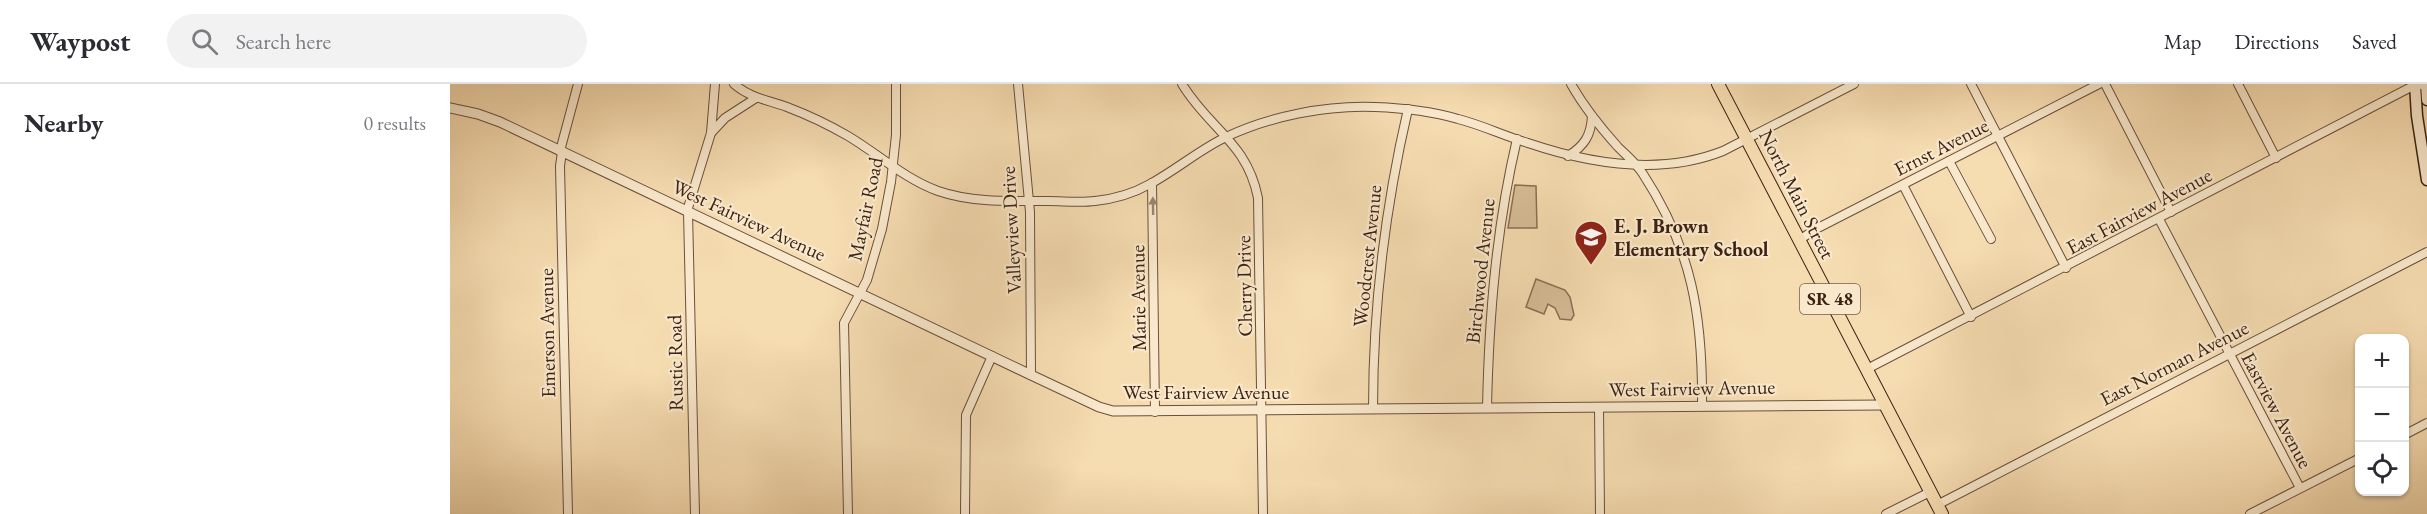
<!DOCTYPE html>
<html lang="en">
<head>
<meta charset="utf-8">
<style>
  body { margin:0; font-family:"EB Garamond",serif; background:#f2f2f3; color:#2b2b33 }
  .controls { position:absolute; right:18px; bottom:18px; display:grid; overflow:hidden; border-radius:12px; box-shadow:0 2px 4px #0004 }
  .controls button { width:54px; height:54px; display:grid; place-items:center; padding:0; border:0; border-bottom:2px solid #e1e1e2; background:#fff; color:#2b2b33; font:30px sans-serif }
  .list { margin:0; padding:0; list-style:none }
  h2 { display:flex; justify-content:space-between; align-items:center; height:78px; margin:0; padding:0 24px; font-size:26px }
  h2 small { font-size:20px; font-weight:400; color:#7c7c81 }
  .icon { flex:none; width:33px; height:33px; fill:none; stroke:currentColor; stroke-width:2; stroke-linecap:round; stroke-linejoin:round }
  .map { position:relative; flex:none; width:1977px; height:430px; overflow:hidden }
  header { display:flex; align-items:center; gap:36px; box-sizing:border-box; height:84px; padding:0 30px; background:#fff; border-bottom:2px solid #e1e1e2 }
  header strong { font-size:28px }
  nav { display:flex; gap:33px; margin-inline-start:auto; font-size:21px }
  .search { width:420px; height:54px; background:#f2f2f3; display:flex; align-items:center; gap:15px; box-sizing:border-box; padding:0 21px; border-radius:33px; color:#7c7c81; font-size:22px }
  main { display:flex }
  aside { flex:1; background:#fff }
  .map>svg:first-child { display:block }
  .green { fill:#d6bc96; stroke:#896f55; stroke-width:1.5 }
  .lines { fill:none; stroke-linecap:round; stroke-linejoin:round }
  .minor-casing { stroke:#6a503b; stroke-width:10 }
  .tertiary-casing { stroke:#6a503b; stroke-width:11 }
  .secondary-casing { stroke:#3c2214; stroke-width:13 }
  .primary-casing { stroke:#3c2214; stroke-width:14 }
  .minor { stroke:#f9e8cc; stroke-width:8 }
  .tertiary { stroke:#f9e8cc; stroke-width:9 }
  .secondary { stroke:#f9e8cc; stroke-width:10 }
  .primary { stroke:#f6dcb1; stroke-width:12 }
  .oneway { fill:#9a8570 }
  .labels { text-anchor:middle; stroke-width:4.5; stroke-linejoin:round; paint-order:stroke }
  .shield { fill:#f9e8cc; stroke:#755d4b; stroke-width:1.5 }
  .shield-label { font-size:18px; font-weight:bold; fill:#3c2214 }
  .street-label { font-size:20px; fill:#3c2214; stroke:#f9e8cc }
  .poi-label { font-size:20px; font-weight:bold; fill:#3c2214; stroke:#f9e8cc; text-anchor:start }
</style>
</head>
<body>
<header>
<strong>Waypost</strong>
<div class="search"><svg class="icon" aria-label="search" viewBox="0 0 24 24"><circle cx="10" cy="10" r="6"/><path d="M15 15l6 6"/></svg>Search here</div>
<nav><a>Map</a><a>Directions</a><a>Saved</a></nav>
</header>
<main>
<aside>
<h2>Nearby<small>0 results</small></h2>
<ul class="list">
</ul>
</aside>
<div class="map">
<svg width="1977" height="430" viewBox="0 0 1977 430">
  <rect width="100%" height="100%" fill="#f6dcb1"/>
  <filter id="stains"><feTurbulence type="fractalNoise" baseFrequency=".00333" numOctaves="4"/><feColorMatrix values="0 0 0 0 .2 0 0 0 0 .09 0 0 0 0 .02 0 0 0 .5 -.17"/></filter>
  <radialGradient id="worn" r=".72"><stop offset=".6" stop-color="#630" stop-opacity="0"/><stop offset="1" stop-color="#630" stop-opacity=".3"/></radialGradient>
  <!-- green -->
  <g class="green">
    <polygon points="1065,101 1086,102 1087,144 1058,144"/>
    <polygon points="1086,195 1115,206 1120,213 1124,231 1121,236 1110,235 1105,224 1098,220 1094,230 1076,223"/>
  </g>
  <g class="lines">
    <!-- minor casing -->
    <g class="minor-casing">
      <g id="minor">
        <path d="M284,0C300,14 318,16 337,23C358,31 379,41 398,52C428,70 455,95 488,107C523,119 561,117 598,117C613,117 630,119 645,117C664,115 684,109 700,100C726,86 749,66 776,53C821,32 876,21 925,23C953,24 981,27 1008,35C1032,41 1054,52 1078,59C1140,80 1210,92 1273,67L1404,0"/>
        <polyline points="568,0 580,128 581,291"/>
        <path d="M732,0C759,45 797,58 808,114L813,430"/>
        <path d="M1121,0C1134,23 1150,43 1168,63C1176,71 1187,80 1193,90C1242,165 1253,232 1252,322"/>
        <polyline points="1521,0 1616,184"/>
        <polyline points="1655,0 1721,128"/>
        <polyline points="1788,0 1826,74"/>
        <polyline points="261,49 275,34 306,14"/>
        <polyline points="110,67 128,0"/>
        <polyline points="112,68 110,82 118,430"/>
        <path d="M1118,72C1134,62 1141,52 1142,32"/>
        <polyline points="1499,77 1541,155"/>
        <polyline points="702,99 705,328"/>
        <polyline points="1453,101 1521,233"/>
        <polyline points="237,127 261,49 265,0"/>
        <polyline points="238,128 245,430"/>
        <polyline points="1709,135 1850,404"/>
        <polyline points="1349,156 1366,145 1649,0"/>
        <polyline points="1417,285 1965,1 1970,1"/>
        <polyline points="1149,323 1150,430"/>
        <path d="M1037,324C1039,233 1046,144 1067,55"/>
        <path d="M923,325C923,223 935,124 958,25"/>
        <polyline points="1954,351 1977,339"/>
        <polyline points="1487,421 1977,168"/>
        <polyline points="398,430 394,239 417,196 432,145 441,98 446,51 446,0"/>
        <polyline points="515,430 516,331 542,272"/>
        <polyline points="1436,430 1480,408"/>
        <polyline points="1800,430 1910,374"/>
      </g>
    </g>
    <!-- tertiary casing -->
    <g class="tertiary-casing">
      <polyline id="tertiary" points="0,24 28,30 50,38 581,291 649,323 663,327 1435,321"/>
    </g>
    <!-- secondary casing -->
    <g class="secondary-casing">
      <g id="secondary">
        <polyline points="1965,0 1967,32 1977,96"/>
        <polyline points="1976,0 1977,16"/>
      </g>
    </g>
    <!-- primary casing -->
    <g class="primary-casing">
      <polyline id="primary" points="1268,0 1492,430"/>
    </g>
    <!-- minor -->
    <use href="#minor" class="minor"/>
    <!-- tertiary -->
    <use href="#tertiary" class="tertiary"/>
    <!-- secondary -->
    <use href="#secondary" class="secondary"/>
    <!-- primary -->
    <use href="#primary" class="primary"/>
  </g>
  <!-- one-way arrows -->
  <defs><path id="oneway-solid" d="M-6-.8H1V-3.2L6.5 0L1 3.2V.8H-6Z" transform="scale(1.5)"/></defs>
  <use class="oneway" href="#oneway-solid" transform="translate(703 122) rotate(-91)"/>
  <!-- icons -->
  <defs>
    <g id="school-pin" transform="scale(1.725)"><path d="M0 17L-7.5 6A9.5 9.5 0 1 1 7.5 6Z" fill="#8f2418" stroke="#f9e8cc"/><path d="M0-5L7-2L0 1L-7-2ZM-4 1L0 2.5L4 1V4Q0 6-4 4Z" fill="#fff"/></g>
  </defs>
  <g fill-rule="evenodd">
    <use href="#school-pin" x="1141" y="153"/>
  </g>
  <g class="labels">
    <!-- shield labels -->
    <rect class="shield" x="1350" y="200" width="60" height="30" rx="4.5"/>
    <g class="shield-label">
      <text x="1380" y="221">SR 48</text>
    </g>
    <!-- street labels -->
    <g class="street-label">
      <text transform="translate(1491 63) rotate(-27)" y="7">Ernst Avenue</text>
      <text transform="translate(1347 110) rotate(63)" y="7">North Main Street</text>
      <text transform="translate(415 125) rotate(-78)" y="7">Mayfair Road</text>
      <text transform="translate(1689 127) rotate(-28)" y="7">East Fairview Avenue</text>
      <text transform="translate(299 136) rotate(25)" y="7">West Fairview Avenue</text>
      <text transform="translate(561 146) rotate(-93)" y="7">Valleyview Drive</text>
      <text transform="translate(917 172) rotate(-84)" y="7">Woodcrest Avenue</text>
      <text transform="translate(1030 187) rotate(-84)" y="7">Birchwood Avenue</text>
      <text transform="translate(794 202) rotate(-91)" y="7">Cherry Drive</text>
      <text transform="translate(688 214) rotate(-91)" y="7">Marie Avenue</text>
      <text transform="translate(97 249) rotate(-91)" y="7">Emerson Avenue</text>
      <text transform="translate(225 279) rotate(-91)" y="7">Rustic Road</text>
      <text transform="translate(1724 279) rotate(-27)" y="7">East Norman Avenue</text>
      <text transform="translate(1242 304) rotate(-1)" y="7">West Fairview Avenue</text>
      <text x="756" y="315">West Fairview Avenue</text>
      <text transform="translate(1827 326) rotate(62)" y="7">Eastview Avenue</text>
    </g>
    <!-- poi labels -->
    <g class="poi-label">
      <text x="1164" y="149">E. J. Brown<tspan x="1164" dy="23">Elementary School</tspan></text>
    </g>
  </g>
  <rect width="100%" height="100%" filter="url(#stains)"/>
  <rect width="100%" height="100%" fill="url(#worn)"/>
</svg>
<div class="controls">
<button>+</button>
<button>−</button>
<button><svg class="icon" aria-label="locate" viewBox="0 0 24 24"><circle cx="12" cy="12" r="6"/><path d="M12 2v4M12 18v4M2 12h4M18 12h4"/></svg></button>
</div>
</div>
</main>
</body>
</html>
